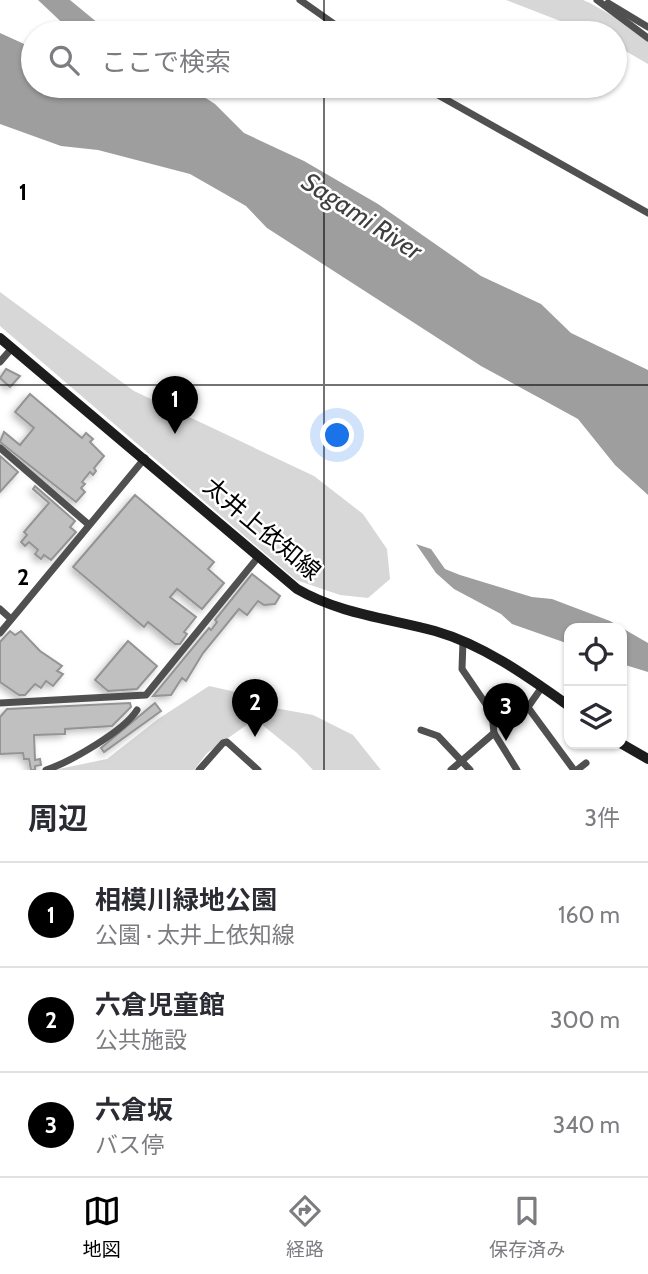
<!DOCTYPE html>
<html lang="ja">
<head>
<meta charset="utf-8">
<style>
  body { margin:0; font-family:Cabin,"Noto Sans JP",sans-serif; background:#f7f7f7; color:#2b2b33 }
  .controls { position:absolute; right:21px; bottom:21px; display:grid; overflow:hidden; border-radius:14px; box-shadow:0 2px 5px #0004 }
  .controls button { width:63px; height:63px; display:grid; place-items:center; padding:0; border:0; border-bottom:2px solid #e1e1e2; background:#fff; color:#2b2b33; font:35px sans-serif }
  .you { position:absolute; left:338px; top:436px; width:24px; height:24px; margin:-18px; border:5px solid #fff; border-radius:50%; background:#1a73e8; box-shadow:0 0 0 10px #1a73e833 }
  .badge { display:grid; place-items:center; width:46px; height:46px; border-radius:50%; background:#000; color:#fff; font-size:23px; font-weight:700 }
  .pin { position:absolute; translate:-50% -58px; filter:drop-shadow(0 2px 4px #0008) }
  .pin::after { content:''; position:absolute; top:37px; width:24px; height:21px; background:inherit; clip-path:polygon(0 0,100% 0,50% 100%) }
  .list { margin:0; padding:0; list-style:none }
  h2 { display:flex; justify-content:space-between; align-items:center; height:91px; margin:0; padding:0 28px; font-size:30px }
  h2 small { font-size:23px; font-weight:400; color:#7c7c81 }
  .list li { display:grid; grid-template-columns:46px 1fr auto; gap:21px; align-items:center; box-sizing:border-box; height:105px; padding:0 28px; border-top:2px solid #e1e1e2 }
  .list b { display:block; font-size:26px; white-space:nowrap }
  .list p { margin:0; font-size:23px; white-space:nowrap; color:#7c7c81 }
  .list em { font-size:23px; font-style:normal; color:#7c7c81 }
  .icon { flex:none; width:38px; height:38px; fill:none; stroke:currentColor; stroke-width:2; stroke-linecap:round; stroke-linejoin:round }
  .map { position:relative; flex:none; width:648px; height:770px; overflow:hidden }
  .search { position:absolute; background:#fff; box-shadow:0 2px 5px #0004; left:21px; right:21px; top:21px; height:77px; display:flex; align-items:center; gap:18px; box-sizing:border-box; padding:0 24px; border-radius:38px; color:#7c7c81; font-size:26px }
  .sheet { height:406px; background:#fff }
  nav { display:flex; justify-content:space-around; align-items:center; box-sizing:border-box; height:98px; border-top:2px solid #e1e1e2; background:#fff; font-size:19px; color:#7c7c81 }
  nav a { display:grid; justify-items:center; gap:4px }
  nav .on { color:#000 }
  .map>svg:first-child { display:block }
  .green { fill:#d7d7d7 }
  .water { fill:#9e9e9e }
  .building { fill:#c0c0c0; stroke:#949494; stroke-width:2; filter:url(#shadow) }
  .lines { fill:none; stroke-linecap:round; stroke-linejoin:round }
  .minor { stroke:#505050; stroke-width:7 }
  .secondary { stroke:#1d1d1d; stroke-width:10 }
  .grid { fill:none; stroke:#000; stroke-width:2; stroke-opacity:0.55 }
  .labels { text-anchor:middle; stroke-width:5; stroke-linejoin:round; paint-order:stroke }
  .street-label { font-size:24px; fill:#000; stroke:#fff }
  .water-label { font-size:26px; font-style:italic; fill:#3f3f3f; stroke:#fff }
  .grid-label { font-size:23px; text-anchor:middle; font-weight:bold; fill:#000; stroke:#fff; stroke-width:5; stroke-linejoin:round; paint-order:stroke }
</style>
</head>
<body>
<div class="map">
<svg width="648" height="770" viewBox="0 0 648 770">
  <defs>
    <filter id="shadow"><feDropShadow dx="-3" dy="3" stdDeviation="3.5" flood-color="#0004"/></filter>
  </defs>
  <rect width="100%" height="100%" fill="#fff"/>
  <!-- green -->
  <g class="green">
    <polygon points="506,0 583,0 590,3 648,36 648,64 615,45 615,33 591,33"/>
    <polygon points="0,292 134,391 314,476 363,514 387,549 390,579 368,598 340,595 296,580 0,326"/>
    <polygon points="209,686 245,694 269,707 313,715 353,735 381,770 313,770 297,753 255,719 207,753 194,770 54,770 107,759 158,719"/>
  </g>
  <!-- water -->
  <g class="water">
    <polygon points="38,0 70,0 110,33 73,33"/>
    <polygon points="0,33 33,48 33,86 125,86 143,90 139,86 187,86 215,104 244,133 304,161 378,204 481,276 541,304 571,333 648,370 648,495 615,465 578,419 481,366 267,228 246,206 190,174 98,150 61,146 0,124"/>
    <polygon points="416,544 431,549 445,569 460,575 532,597 552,599 610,621 648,643 648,672 622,664 622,628 569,628 569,644 512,624 501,614 454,589 436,573"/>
  </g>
  <!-- building -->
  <g class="building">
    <polygon points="6,369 20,376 10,387 0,378"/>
    <polygon points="30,394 82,438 86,433 93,439 90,442 104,456 94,468 96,471 93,475 90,472 82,482 85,484 81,488 85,492 76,502 0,442 4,432 20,445 34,428 15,412"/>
    <polygon points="0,456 18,472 0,492"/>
    <polygon points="35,486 75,521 70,527 76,532 51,560 44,555 41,559 35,554 38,550 29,542 25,546 21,542 27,535 24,532 49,503 33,489"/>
    <polygon points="135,495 214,562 208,569 224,583 202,609 177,589 170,597 196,617 184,632 187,634 180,644 175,644 148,622 144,627 73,567"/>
    <polygon points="252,574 280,596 275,604 264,605 258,601 247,615 239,609 203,653 186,681 182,678 171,695 153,696 209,628 211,630 217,622 215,620"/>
    <polygon points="10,631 15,635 21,631 40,651 62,666 57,671 63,674 53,686 46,681 41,688 35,684 25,695 19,695 0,682 0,642"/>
    <polygon points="128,641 157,666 137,689 108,691 95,680"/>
    <polygon points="130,703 131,707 112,726 65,729 65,734 34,735 35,760 40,759 41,765 35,766 35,770 31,770 29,759 24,759 23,753 0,754 0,717 7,709"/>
    <polygon points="155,703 161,711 104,752 101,748"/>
  </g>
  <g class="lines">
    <!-- minor -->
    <g class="minor">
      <polyline points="300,0 347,33"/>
      <polyline points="597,0 648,38"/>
      <polyline points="608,3 648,27"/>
      <polyline points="422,86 648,213"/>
      <polyline points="0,362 12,348"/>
      <polyline points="0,448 88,524"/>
      <polyline points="0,609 11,619"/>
      <polyline points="0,633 145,458"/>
      <polyline points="463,641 462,669 492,713 494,733 517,770"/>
      <polyline points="521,698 574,770"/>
      <polyline points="0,703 146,695 259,556"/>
      <polyline points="528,707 542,687"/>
      <polyline points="421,730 438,736 470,770"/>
      <path d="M46,770C70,762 124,731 137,710"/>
      <polyline points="199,770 223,743 227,742 258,770"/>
      <polyline points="451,770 494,733"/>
      <polyline points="577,770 586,763"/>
    </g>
    <!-- secondary -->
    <g class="secondary">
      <path d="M0,338L297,589C340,614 387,618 435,631C484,645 528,677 569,706"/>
      <polyline points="622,744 648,759"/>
    </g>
  </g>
  <!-- grid -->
  <path class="grid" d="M324,0V33M324,86V770M0,385H648"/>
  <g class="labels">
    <!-- street labels -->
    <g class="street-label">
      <text transform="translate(262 529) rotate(40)" y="8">太井上依知線</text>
    </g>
    <!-- water labels -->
    <g class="water-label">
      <text transform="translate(362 216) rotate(33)" y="9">Sagami River</text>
    </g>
  </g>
  <g class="grid-label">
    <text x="23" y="200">1</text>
    <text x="23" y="585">2</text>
  </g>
</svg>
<div class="controls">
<button><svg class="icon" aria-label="locate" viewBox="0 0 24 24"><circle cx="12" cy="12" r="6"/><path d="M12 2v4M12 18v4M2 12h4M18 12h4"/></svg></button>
<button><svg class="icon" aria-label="layers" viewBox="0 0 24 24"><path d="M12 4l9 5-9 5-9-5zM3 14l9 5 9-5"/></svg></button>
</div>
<div class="you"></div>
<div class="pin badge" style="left:175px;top:434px">1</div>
<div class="pin badge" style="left:255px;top:737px">2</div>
<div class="pin badge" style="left:506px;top:741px">3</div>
<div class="search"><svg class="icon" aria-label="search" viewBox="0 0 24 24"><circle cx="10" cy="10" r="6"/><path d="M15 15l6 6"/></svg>ここで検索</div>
</div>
<section class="sheet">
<h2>周辺<small>3件</small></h2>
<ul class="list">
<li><span class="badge">1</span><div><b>相模川緑地公園</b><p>公園 · 太井上依知線</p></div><em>160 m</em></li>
<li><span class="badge">2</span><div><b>六倉児童館</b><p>公共施設</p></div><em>300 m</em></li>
<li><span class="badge">3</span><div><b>六倉坂</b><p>バス停</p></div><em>340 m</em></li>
</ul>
</section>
<nav>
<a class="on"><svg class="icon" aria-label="map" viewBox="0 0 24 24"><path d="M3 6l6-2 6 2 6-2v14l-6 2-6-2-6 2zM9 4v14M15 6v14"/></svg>地図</a>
<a><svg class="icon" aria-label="directions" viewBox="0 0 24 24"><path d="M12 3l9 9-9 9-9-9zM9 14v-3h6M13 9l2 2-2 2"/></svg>経路</a>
<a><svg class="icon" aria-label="saved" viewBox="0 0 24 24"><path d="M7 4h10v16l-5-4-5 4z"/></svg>保存済み</a>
</nav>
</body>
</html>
